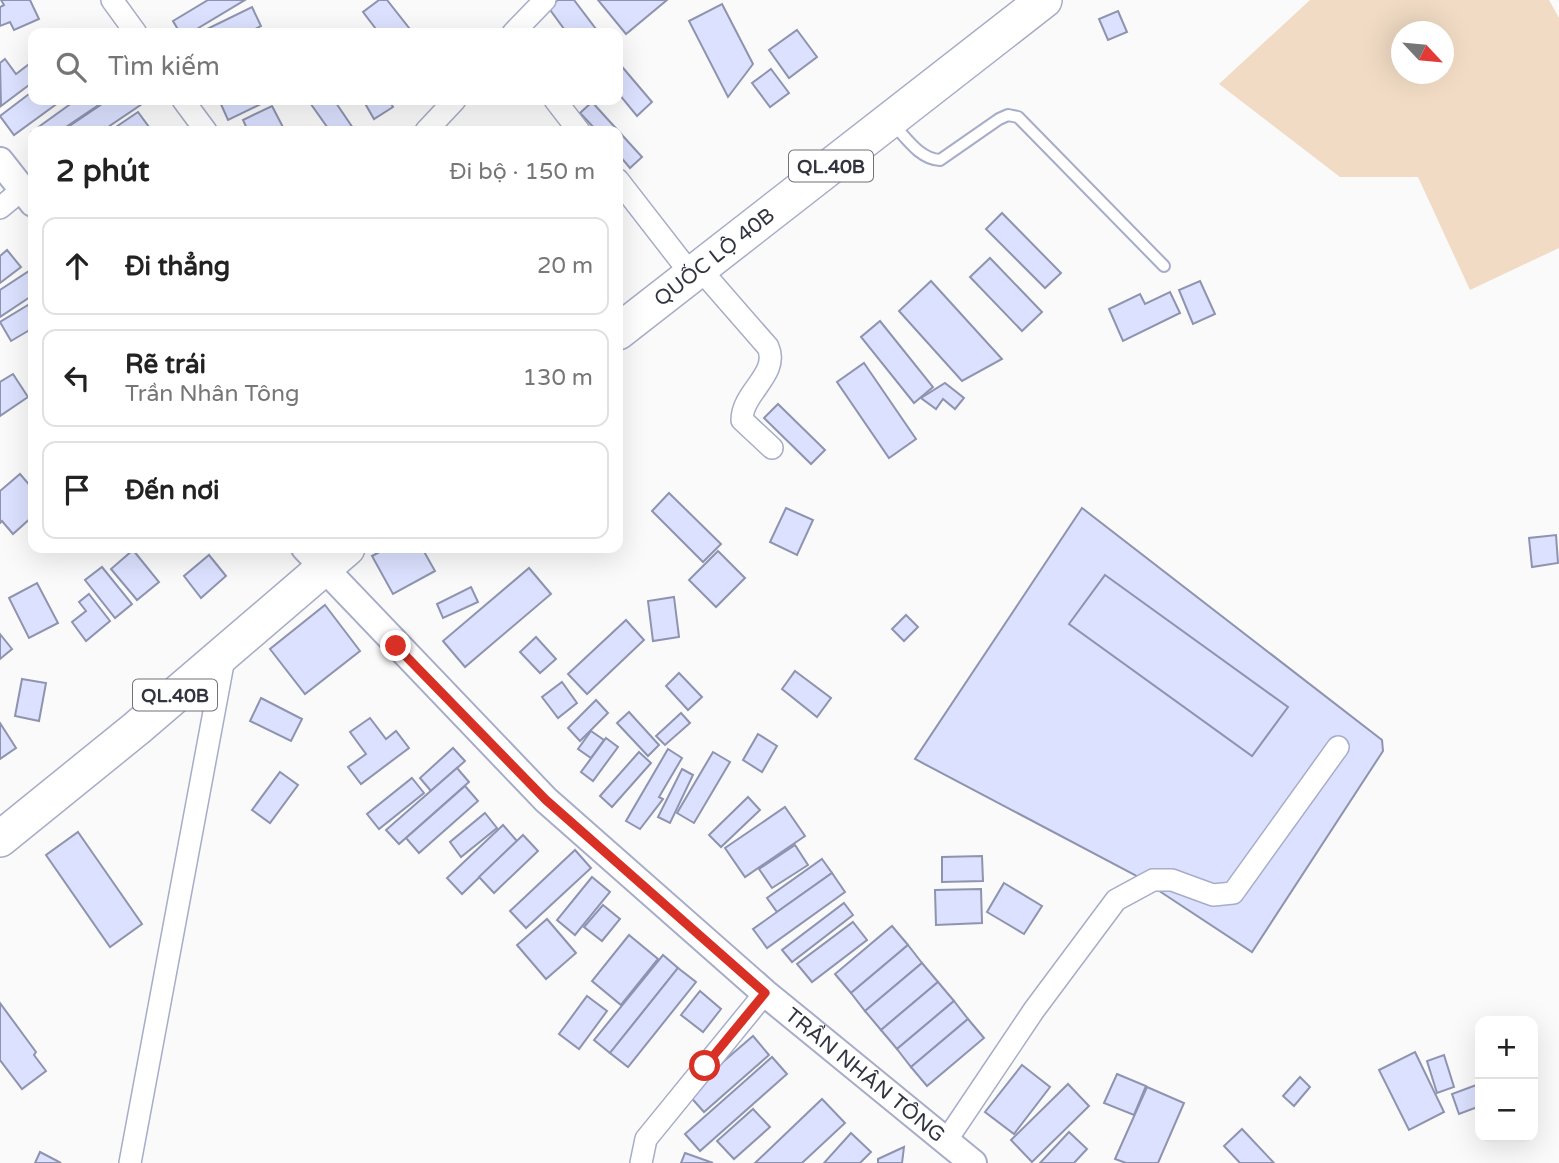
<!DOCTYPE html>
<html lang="vi">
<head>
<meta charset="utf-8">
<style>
  body { margin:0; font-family:"Varela Round",sans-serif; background:#f6f6f6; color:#222 }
  .controls { position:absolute; right:21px; bottom:21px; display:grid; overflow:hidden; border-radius:14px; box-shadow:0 7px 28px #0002 }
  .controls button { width:63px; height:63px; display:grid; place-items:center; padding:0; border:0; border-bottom:2px solid #e0e0e0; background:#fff; color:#222; font:35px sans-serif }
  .compass { position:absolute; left:1391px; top:21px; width:63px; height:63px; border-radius:50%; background:#fff; box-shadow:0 7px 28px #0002; rotate:116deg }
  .stop { position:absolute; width:21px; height:21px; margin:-16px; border:5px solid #d93025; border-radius:50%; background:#fff }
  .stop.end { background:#d93025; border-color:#fff; box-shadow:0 2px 7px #0008 }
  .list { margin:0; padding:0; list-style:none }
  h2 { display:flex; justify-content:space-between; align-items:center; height:91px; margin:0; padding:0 28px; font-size:30px }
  h2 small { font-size:23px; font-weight:400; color:#767676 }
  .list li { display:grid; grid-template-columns:46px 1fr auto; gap:21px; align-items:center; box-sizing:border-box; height:98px; margin:0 14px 14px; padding:0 14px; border:2px solid #e0e0e0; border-radius:14px }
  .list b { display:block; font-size:26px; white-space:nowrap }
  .list p { margin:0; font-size:23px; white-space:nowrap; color:#767676 }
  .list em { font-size:23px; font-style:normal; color:#767676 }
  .icon { flex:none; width:38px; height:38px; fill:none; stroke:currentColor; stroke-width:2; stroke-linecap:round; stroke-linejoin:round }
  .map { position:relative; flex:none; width:1559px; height:1163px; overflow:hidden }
  .search { position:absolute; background:#fff; box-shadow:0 7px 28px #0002; left:28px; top:28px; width:595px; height:77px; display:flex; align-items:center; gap:18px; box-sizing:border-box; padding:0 24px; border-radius:14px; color:#767676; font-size:26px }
  .panel { position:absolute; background:#fff; box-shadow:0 7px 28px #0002; left:28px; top:126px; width:595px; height:427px; border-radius:14px }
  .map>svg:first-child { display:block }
  .green { fill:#f1dbc4; fill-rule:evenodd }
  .building { fill:#dbe1fe; stroke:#8e94af; stroke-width:2 }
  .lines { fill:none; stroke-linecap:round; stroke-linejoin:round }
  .service-casing { stroke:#a7acc8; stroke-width:14 }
  .minor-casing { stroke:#a7acc8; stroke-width:24 }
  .tertiary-casing { stroke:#a7acc8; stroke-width:30 }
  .trunk-casing { stroke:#a7acc8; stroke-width:38 }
  .service { stroke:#fff; stroke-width:10 }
  .minor { stroke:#fff; stroke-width:21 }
  .tertiary { stroke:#fff; stroke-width:26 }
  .trunk { stroke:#fff; stroke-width:35 }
  .route { stroke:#d93025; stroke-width:9 }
  .labels { text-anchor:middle; stroke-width:7; stroke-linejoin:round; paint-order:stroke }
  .shield { fill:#fff; stroke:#707179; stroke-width:2 }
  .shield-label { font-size:19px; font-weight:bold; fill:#323440 }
  .street-label { font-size:21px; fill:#323440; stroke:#fff }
</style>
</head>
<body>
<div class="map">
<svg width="1559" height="1163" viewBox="0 0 1559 1163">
  <rect width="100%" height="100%" fill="#fafafa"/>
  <!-- green -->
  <path class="green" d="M1310,0H1549L1559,18V248L1470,290L1418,177H1340L1219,84ZM1402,32H1444V74H1402Z"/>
  <!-- building -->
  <g class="building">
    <polygon points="1,0 30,0 39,19 14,30 10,22 0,26 0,7 4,5"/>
    <polygon points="208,0 245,0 190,33 180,33 173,21"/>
    <polygon points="379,0 387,0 413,33 379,33 363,12"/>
    <polygon points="558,0 574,0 599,33 567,33 548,7"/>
    <polygon points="598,0 667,0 626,34"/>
    <polygon points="722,4 753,64 728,97 689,21"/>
    <polygon points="252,7 261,26 247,33 199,33"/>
    <polygon points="1118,11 1127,32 1108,40 1099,19"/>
    <polygon points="797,30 817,57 789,78 769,50"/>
    <polygon points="5,59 16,74 33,61 33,82 1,106 0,63"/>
    <polygon points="618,62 652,102 637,116 618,93"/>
    <polygon points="771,69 789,93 770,107 752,83"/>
    <polygon points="33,91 33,100 62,100 14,135 0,116"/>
    <polygon points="76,100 106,100 60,131 33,131"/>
    <polygon points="108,100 148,100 102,131 62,131"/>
    <polygon points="226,100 262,100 263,103 228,120 220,102"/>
    <polygon points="308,100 334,100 355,131 330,131"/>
    <polygon points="363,100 389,100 393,107 374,119"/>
    <polygon points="592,102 642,157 630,168 618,154 618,131 597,131 580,113"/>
    <polygon points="272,106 285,131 248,131 243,120"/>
    <polygon points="138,112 149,127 143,131 110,131"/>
    <polygon points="1002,213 1061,273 1045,288 986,229"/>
    <polygon points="7,250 21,267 0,283 0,256"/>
    <polygon points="990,258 1042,312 1022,331 970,277"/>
    <polygon points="29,271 33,278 33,295 0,317 0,290"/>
    <polygon points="931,281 1002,359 962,381 899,311"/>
    <polygon points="1200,281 1215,314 1193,324 1179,290"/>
    <polygon points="1170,292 1180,313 1123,341 1109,309 1140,294 1145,304"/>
    <polygon points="33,302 33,328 11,341 0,322"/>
    <polygon points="880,321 933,387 914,403 861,337"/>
    <polygon points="864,363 916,439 889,458 837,382"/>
    <polygon points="13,374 28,397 0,416 0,382"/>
    <polygon points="945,383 964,398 955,409 943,399 936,409 921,398"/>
    <polygon points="778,404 825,450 811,464 764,418"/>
    <polygon points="20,474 33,489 33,516 13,534 2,521 0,523 0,491"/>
    <polygon points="669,493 721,544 703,562 652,511"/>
    <polygon points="786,508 813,520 797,555 770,542"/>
    <polygon points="1082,508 1382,740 1383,751 1252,952 1135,875 915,759"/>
    <polygon points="1556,535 1558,563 1532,567 1529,538"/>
    <polygon points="387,548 422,548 435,571 393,594 372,556"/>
    <polygon points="133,550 159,582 137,600 111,569"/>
    <polygon points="718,551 745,578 716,607 689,580"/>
    <polygon points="209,555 226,576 201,598 184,576"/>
    <polygon points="102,567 132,604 115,618 85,580"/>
    <polygon points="529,568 551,594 465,667 443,641"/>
    <polygon points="1105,575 1288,707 1252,756 1069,624"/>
    <polygon points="37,583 58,623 29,638 9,598"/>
    <polygon points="471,587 478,602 443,618 437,604"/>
    <polygon points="89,594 110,621 86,641 72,622 86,611 79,602"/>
    <polygon points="674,597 679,637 653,641 648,601"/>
    <polygon points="325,605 360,651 305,694 270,649"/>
    <polygon points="906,615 918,627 904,641 892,629"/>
    <polygon points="626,620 644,640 587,694 568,674"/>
    <polygon points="0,634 12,649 0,659"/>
    <polygon points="536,637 556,659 540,673 520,652"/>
    <polygon points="795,671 831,698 817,717 782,689"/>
    <polygon points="679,673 702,697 688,710 666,686"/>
    <polygon points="22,679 46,683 39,721 15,716"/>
    <polygon points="562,682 577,703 558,718 542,697"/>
    <polygon points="261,698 302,719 291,741 250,721"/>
    <polygon points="596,700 608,713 580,741 568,728"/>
    <polygon points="629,712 659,745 648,756 617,723"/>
    <polygon points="681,713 690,723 665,745 656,736"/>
    <polygon points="370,718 386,739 396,731 409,748 361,784 348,767 366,754 350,732"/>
    <polygon points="0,723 16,748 0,759"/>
    <polygon points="591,731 604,740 591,758 578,749"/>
    <polygon points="758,734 777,746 762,772 743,760"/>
    <polygon points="606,738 618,747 593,781 581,772"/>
    <polygon points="453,748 465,761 431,791 420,778"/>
    <polygon points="668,749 682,758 659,797 663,799 640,829 626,821"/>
    <polygon points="639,752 651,763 612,807 600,796"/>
    <polygon points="713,752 730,762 694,823 677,813"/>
    <polygon points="457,768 469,782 399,844 386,830"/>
    <polygon points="682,769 693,775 670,823 658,817"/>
    <polygon points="280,772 298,785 270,823 252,810"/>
    <polygon points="412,778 424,793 379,829 367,814"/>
    <polygon points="465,786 478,801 419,853 406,838"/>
    <polygon points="748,797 760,810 721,847 709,835"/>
    <polygon points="785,807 805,836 745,877 725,848"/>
    <polygon points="485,813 497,828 461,857 450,842"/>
    <polygon points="503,825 517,841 462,894 447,878"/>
    <polygon points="78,832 142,924 110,947 46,855"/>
    <polygon points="523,835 538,851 494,893 479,877"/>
    <polygon points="795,845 808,865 772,888 759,869"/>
    <polygon points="575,850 591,868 526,928 510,911"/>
    <polygon points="982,856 983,881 942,882 942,857"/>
    <polygon points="822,859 832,873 777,912 767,898"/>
    <polygon points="832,873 845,892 767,948 753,929"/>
    <polygon points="592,877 610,892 575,935 557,920"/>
    <polygon points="1004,883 1042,906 1024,934 987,912"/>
    <polygon points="981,889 982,923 936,925 935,890"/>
    <polygon points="844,903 853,915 792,962 782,950"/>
    <polygon points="603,905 620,919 602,941 584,927"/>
    <polygon points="547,919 576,953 546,979 517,945"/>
    <polygon points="853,922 867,940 812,982 797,964"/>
    <polygon points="892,926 908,945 851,993 835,974"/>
    <polygon points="629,935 658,959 621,1005 592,981"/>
    <polygon points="908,945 922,963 865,1011 851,993"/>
    <polygon points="663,955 678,968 610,1053 594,1040"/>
    <polygon points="922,963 938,982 881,1030 865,1011"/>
    <polygon points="678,968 696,982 628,1067 610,1053"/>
    <polygon points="938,982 954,1001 897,1049 881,1030"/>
    <polygon points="700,991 721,1009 703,1032 681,1015"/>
    <polygon points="587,996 607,1011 579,1049 559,1034"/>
    <polygon points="954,1001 968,1019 911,1067 897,1049"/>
    <polygon points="0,1003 36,1052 34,1055 46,1071 22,1089 0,1060"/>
    <polygon points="968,1019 984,1038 927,1086 911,1067"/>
    <polygon points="753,1036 769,1055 704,1112 687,1093"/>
    <polygon points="1415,1052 1444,1112 1409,1130 1379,1070"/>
    <polygon points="1444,1055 1454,1087 1437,1093 1427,1061"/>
    <polygon points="772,1057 787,1074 700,1151 685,1134"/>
    <polygon points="1022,1065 1050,1087 1014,1134 985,1112"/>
    <polygon points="1117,1074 1146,1086 1134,1115 1104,1103"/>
    <polygon points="1300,1077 1310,1087 1294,1106 1283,1096"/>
    <polygon points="1068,1084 1089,1106 1032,1162 1011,1140"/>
    <polygon points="1479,1084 1480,1106 1459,1114 1452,1094"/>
    <polygon points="1147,1087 1184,1103 1158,1163 1126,1163 1115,1159"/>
    <polygon points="822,1099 845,1123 802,1163 755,1163"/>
    <polygon points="753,1109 770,1127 734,1159 717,1141"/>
    <polygon points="1242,1129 1274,1163 1240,1163 1224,1146"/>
    <polygon points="1069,1132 1087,1149 1074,1163 1040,1163"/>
    <polygon points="851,1133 871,1152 860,1163 824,1163"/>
    <polygon points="904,1147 902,1163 878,1163 878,1159"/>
    <polygon points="40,1152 61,1163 35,1163"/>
    <polygon points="685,1153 713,1163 681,1163"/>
  </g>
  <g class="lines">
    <!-- service casing -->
    <g class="service-casing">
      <path id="service" d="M894,125C907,139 920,159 940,160L999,119L1008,115L1018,117L1164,266"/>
    </g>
    <!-- minor casing -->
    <g class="minor-casing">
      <g id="minor">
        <polyline points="112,0 136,33"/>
        <polyline points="513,33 545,0"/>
        <polyline points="183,100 206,131"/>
        <polyline points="555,100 579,131"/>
        <polyline points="426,131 455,100"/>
        <polyline points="618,180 691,274"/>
        <polyline points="0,208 23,189"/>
        <path d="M700,269L768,347C780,374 742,392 742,420L772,448"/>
        <polyline points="946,1141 1034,1010 1116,900 1153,880 1172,880 1213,895 1233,893 1338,747"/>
        <polyline points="130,1163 225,653"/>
        <polyline points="641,1163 646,1139 765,993"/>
      </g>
    </g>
    <!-- tertiary casing -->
    <g class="tertiary-casing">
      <g id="tertiary">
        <polyline points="0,161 33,203"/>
        <path id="s1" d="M305,548L546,800L765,993L973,1163"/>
      </g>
    </g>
    <!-- trunk casing -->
    <g class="trunk-casing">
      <g id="trunk">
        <path id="s2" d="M618,332L1044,0"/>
        <polyline points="0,839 137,728 347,548"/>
      </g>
    </g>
    <!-- service -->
    <use href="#service" class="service"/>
    <!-- minor -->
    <use href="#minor" class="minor"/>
    <!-- tertiary -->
    <use href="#tertiary" class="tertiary"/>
    <!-- trunk -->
    <use href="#trunk" class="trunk"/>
  </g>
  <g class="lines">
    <!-- route -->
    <polyline class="route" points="396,646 546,800 765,993 705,1066"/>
  </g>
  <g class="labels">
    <!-- shield labels -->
    <g class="shield">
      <rect x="789" y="150.5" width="84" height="31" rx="5"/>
      <rect x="133" y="679.5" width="84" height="31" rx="5"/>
    </g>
    <g class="shield-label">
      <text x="831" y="173">QL.40B</text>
      <text x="175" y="702">QL.40B</text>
    </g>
    <!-- street labels -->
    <g class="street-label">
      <text dy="7" stroke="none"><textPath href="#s2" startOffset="122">QUỐC LỘ 40B</textPath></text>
      <text dy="7" stroke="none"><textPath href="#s1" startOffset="770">TRẦN NHÂN TÔNG</textPath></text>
    </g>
  </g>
</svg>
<div class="controls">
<button>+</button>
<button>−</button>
</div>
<svg class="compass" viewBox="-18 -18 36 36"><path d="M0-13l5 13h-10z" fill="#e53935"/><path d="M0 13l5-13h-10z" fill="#767676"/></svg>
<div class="stop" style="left:705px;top:1066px"></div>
<div class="stop end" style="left:396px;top:646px"></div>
<div class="search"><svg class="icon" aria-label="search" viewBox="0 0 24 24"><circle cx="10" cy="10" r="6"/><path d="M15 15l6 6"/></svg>Tìm kiếm</div>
<section class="panel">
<h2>2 phút<small>Đi bộ · 150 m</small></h2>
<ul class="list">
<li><svg class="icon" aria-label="ahead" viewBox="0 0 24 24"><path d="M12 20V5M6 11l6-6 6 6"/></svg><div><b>Đi thẳng</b></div><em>20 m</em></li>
<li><svg class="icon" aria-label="left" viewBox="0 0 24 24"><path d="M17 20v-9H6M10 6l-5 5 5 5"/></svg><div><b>Rẽ trái</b><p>Trần Nhân Tông</p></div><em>130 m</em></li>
<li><svg class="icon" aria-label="arrive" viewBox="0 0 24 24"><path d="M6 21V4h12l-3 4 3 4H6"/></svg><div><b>Đến nơi</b></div></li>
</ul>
</section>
</div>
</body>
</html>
